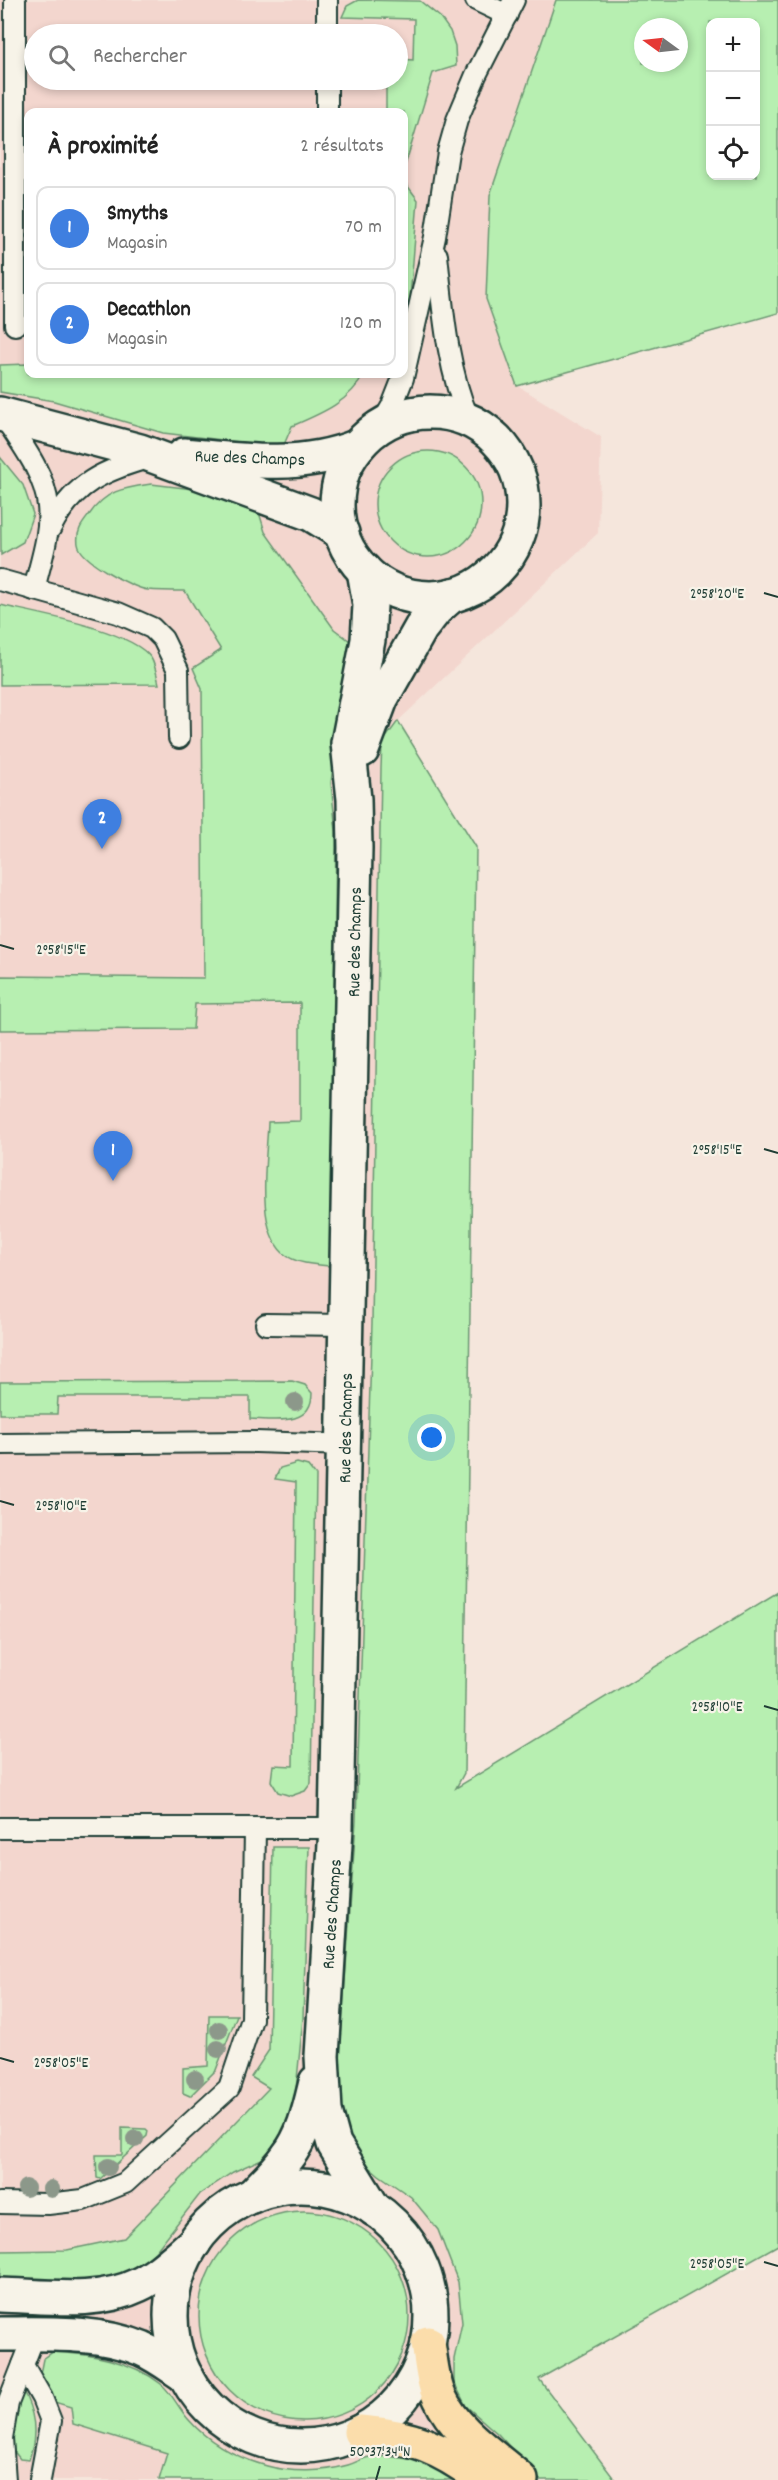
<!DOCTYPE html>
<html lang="fr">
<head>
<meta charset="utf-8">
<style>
  body { margin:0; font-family:Dekko,sans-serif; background:#f2f2f2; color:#222 }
  .controls { position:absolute; right:18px; top:18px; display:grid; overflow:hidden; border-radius:12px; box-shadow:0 3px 9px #0003 }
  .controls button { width:54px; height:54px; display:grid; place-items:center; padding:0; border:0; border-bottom:2px solid #e0e0e0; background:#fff; color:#222; font:30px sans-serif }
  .compass { position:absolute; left:634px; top:18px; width:54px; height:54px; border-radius:50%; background:#fff; box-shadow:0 3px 9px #0003; rotate:285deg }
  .you { position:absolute; left:432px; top:1438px; width:21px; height:21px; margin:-15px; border:4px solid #fff; border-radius:50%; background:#1a73e8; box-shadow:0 0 0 9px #1a73e833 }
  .badge { display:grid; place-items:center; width:39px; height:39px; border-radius:50%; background:#b45309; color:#fff; font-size:20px; font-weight:700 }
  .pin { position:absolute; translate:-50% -50px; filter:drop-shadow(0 2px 3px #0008) }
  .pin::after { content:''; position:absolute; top:32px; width:21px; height:18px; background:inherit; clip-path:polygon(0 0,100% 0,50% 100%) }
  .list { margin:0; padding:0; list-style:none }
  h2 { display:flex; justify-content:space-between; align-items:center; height:78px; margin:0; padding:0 24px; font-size:26px }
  h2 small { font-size:20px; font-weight:400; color:#767676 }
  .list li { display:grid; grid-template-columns:39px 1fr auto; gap:18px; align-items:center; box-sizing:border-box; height:84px; margin:0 12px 12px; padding:0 12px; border:2px solid #e0e0e0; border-radius:12px }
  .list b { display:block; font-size:22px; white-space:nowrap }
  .list p { margin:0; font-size:20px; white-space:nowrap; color:#767676 }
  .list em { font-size:20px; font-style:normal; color:#767676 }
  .icon { flex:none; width:33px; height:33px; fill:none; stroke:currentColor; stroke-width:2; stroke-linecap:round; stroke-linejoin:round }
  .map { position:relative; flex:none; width:778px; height:2480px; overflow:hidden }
  .search { position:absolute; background:#fff; box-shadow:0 3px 9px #0003; left:24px; top:24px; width:384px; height:66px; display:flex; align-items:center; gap:15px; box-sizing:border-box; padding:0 21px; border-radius:33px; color:#767676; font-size:22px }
  .panel { position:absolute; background:#fff; box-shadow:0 3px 9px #0003; left:24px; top:108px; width:384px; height:270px; border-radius:12px }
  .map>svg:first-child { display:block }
  .built { fill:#f3d6ce; fill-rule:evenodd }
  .green { fill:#b7efb1; stroke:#6b9672; stroke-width:1.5; fill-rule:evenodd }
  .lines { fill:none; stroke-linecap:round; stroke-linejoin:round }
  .lane-casing { stroke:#1f3d34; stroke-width:24 }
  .street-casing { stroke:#1f3d34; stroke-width:38 }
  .secondary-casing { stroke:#1f3d34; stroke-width:38 }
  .highway-casing { stroke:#1f3d34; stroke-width:38 }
  .lane { stroke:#f7f3e8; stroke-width:20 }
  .street { stroke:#f7f3e8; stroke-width:33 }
  .secondary { stroke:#f7f3e8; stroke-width:33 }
  .highway { stroke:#fbddab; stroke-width:33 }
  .tree { fill:#8c988a }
  .ticks { fill:none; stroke:#1f3d34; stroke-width:2 }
  .labels { text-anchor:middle; stroke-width:4.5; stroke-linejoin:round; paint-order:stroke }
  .street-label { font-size:18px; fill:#1f3d34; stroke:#f7f3e8 }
  .ticks-label { font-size:15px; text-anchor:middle; fill:#1f3d34; stroke:#f7f3e8; stroke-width:4.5; stroke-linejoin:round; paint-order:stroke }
</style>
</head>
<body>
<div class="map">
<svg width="778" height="2480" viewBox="0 0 778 2480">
  <rect width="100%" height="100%" fill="#f5e6dc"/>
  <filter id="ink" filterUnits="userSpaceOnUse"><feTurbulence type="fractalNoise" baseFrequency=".0167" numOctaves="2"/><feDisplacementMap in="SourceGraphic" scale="12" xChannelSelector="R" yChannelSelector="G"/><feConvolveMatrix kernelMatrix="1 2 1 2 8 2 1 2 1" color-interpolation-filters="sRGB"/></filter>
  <g filter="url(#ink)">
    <!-- built -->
    <path class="built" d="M0,0H778V313L518,386L601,437L598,533L398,721L476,847L464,1774L424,1850L539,2379L615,2480H0ZM710,22H756V176H710ZM643,27H679V63H643ZM34,34H398V80H34ZM28,112H404V374H28Z"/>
    <!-- green -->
    <g class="green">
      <polygon points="358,0 420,1 440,17 450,31 455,46 456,66 433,73 404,169 404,112 386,112 386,80 398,80 398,59 413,60 414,19 342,17 347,6"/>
      <path d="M556,0H778V313L517,386L486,299L490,195ZM710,22H756V176H710ZM643,27H679V63H643Z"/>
      <polygon points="404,181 418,200 410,298 404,320"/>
      <path d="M28,364V374H364C350,402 320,414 292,426L283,447L163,433L54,401L0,392V365Z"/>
      <circle cx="428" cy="504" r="53"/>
      <polygon points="0,457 23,485 33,514 23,542 1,555"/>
      <path d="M151,484L193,489L258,509L265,532L334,629L354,644L335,749L331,783L336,831L331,1266C316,1265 295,1264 283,1253C255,1227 267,1157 268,1122L300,1121V1003L195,1004L193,1029L0,1030V976L204,978L202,689L193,668L221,650L185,591C173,591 160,591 148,590C132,588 80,560 78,544C76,531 82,524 89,515C106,490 123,488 151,484Z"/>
      <path d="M0,605C35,613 132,630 151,658C155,664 157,676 159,684L0,685Z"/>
      <polygon points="398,721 476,847 464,1773 456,1788 778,1592 778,2245 539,2379 615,2480 540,2480 498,2434 466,2406 454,2382 454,2359 462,2323 458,2282 438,2230 411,2197 379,2175 359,2158 340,2116 338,2083 356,1821 372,1323 381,768 382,743"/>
      <path d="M292,1381L305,1385L312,1393C312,1427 275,1420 250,1419V1397H58L57,1414H0V1382Z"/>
      <polygon points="297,1463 308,1466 316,1476 311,1783 305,1791 291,1796 278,1792 271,1781 273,1765 293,1766 296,1482 275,1479 280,1468"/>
      <polygon points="273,1847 309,1847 303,2018 295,2100 285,2139 264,2158 233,2172 200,2194 155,2252 133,2271 99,2283 0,2284 0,2251 67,2250 124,2238 269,2088 251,2077 269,2050"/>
      <polygon points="209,2015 237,2015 216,2070 190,2096 183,2093 183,2068 208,2066"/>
      <polygon points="122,2128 146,2129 148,2131 147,2136 100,2179 97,2178 96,2155 122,2155"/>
      <circle cx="304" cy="2316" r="105"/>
      <path d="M53,2352C90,2354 131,2360 161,2384C172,2393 179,2409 189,2420C209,2443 238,2458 267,2466C292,2473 323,2472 348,2465C356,2463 362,2458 370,2457C399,2454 438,2463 462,2480H159L167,2453L73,2424L71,2407L51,2401L40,2374L43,2359Z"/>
      <path d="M21,2387C35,2412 38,2433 29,2460L20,2459L9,2445Z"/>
    </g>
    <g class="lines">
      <!-- lane casing -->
      <g class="lane-casing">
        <g id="lane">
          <polyline points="327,0 327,34"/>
          <polyline points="476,0 507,15"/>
          <polyline points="327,112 327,80"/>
          <path d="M437,255C443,310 447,368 469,420"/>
          <polyline points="15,325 15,0"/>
          <path d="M2,414C20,442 45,473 48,506C51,534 40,563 34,590"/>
          <polyline points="380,427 392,406 403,378 435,237 448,152 457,120 476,75 514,0"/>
          <path d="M50,529C74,482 103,471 151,457"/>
          <polyline points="0,580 118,613 152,628 163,639 178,670 179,738"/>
          <polyline points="266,1324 348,1325"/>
          <polyline points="0,1444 256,1442 345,1445"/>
          <polyline points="0,1828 336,1828"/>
          <polyline points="0,2203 48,2204 83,2200 125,2183 229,2088 252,2019 255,1829"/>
          <polyline points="23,2365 42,2398 51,2421 40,2480"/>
          <polyline points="5,2480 2,2438 8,2403 35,2334"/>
        </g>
      </g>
      <!-- street casing -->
      <g class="street-casing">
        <g id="street">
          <path d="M0,2295C44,2296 97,2305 138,2285C159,2275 176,2258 194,2243"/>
          <path d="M0,2334C47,2334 98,2331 142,2349C158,2356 172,2367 186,2376"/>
        </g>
      </g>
      <!-- secondary casing -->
      <g class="secondary-casing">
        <g id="secondary">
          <circle cx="430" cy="505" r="93"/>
          <polyline points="0,414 140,451 311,514 342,533"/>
          <path d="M184,455C242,461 303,469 358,446"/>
          <polyline points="364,570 370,605 368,640 348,743 354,799 355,848 336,1828 322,2056 325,2111 334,2144 374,2209"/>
          <polyline points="362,750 381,699 421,628 436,609 452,595"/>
          <circle cx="301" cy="2316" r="130"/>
          <path d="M252,2196C264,2183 277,2171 287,2157C304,2136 310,2107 316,2082"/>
        </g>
      </g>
      <!-- highway casing -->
      <g class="highway-casing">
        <g id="highway">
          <path d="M428,2343C431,2361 432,2381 440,2398C456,2433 493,2455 521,2480"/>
          <path d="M360,2432C411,2436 443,2448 483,2480"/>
        </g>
      </g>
      <!-- lane -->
      <use href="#lane" class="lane"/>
      <!-- street -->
      <use href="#street" class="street"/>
      <!-- secondary -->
      <use href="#secondary" class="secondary"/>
      <!-- highway -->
      <use href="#highway" class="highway"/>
    </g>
    <!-- trees -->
    <g class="tree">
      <circle cx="295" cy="1402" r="9"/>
      <circle cx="219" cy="2030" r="9"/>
      <circle cx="218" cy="2049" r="9"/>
      <circle cx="195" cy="2079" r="9"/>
      <circle cx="135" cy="2139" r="9"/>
      <circle cx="108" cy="2167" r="9"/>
      <circle cx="26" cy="2188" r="9"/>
      <circle cx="51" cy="2189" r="9"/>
    </g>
  </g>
  <!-- ticks -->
  <path class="ticks" d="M764,593L778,597M0,945L14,949M764,1149L778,1153M0,1501L14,1505M764,1706L778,1710M0,2058L14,2062M764,2262L778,2266M376,2480L380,2466"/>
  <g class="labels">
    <!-- street labels -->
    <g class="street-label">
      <text transform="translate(250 457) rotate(2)" y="6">Rue des Champs</text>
      <text transform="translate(354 942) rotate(-89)" y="6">Rue des Champs</text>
      <text transform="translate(345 1428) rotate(-89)" y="6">Rue des Champs</text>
      <text transform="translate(331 1914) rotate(-86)" y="6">Rue des Champs</text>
    </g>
  </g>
  <g class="ticks-label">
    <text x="717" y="598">2°58'20"E</text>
    <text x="61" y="954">2°58'15"E</text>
    <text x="717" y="1154">2°58'15"E</text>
    <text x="61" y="1510">2°58'10"E</text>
    <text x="717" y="1711">2°58'10"E</text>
    <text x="61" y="2067">2°58'05"E</text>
    <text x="717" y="2268">2°58'05"E</text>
    <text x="380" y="2456">50°37'34"N</text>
  </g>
</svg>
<div class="controls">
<button>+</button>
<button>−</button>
<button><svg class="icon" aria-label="locate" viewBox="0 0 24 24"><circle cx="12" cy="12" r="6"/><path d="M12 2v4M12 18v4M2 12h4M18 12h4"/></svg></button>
</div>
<svg class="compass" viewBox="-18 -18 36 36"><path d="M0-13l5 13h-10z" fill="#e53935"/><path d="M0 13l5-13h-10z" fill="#767676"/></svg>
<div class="you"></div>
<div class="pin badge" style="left:113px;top:1181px;background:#3f7fe0">1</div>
<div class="pin badge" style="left:102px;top:849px;background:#3f7fe0">2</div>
<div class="search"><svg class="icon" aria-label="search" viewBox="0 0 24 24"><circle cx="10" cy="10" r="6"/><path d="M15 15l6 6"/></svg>Rechercher</div>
<section class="panel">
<h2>À proximité<small>2 résultats</small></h2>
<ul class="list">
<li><span class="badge" style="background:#3f7fe0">1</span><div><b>Smyths</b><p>Magasin</p></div><em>70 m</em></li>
<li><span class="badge" style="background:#3f7fe0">2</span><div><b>Decathlon</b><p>Magasin</p></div><em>120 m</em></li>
</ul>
</section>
</div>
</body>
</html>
